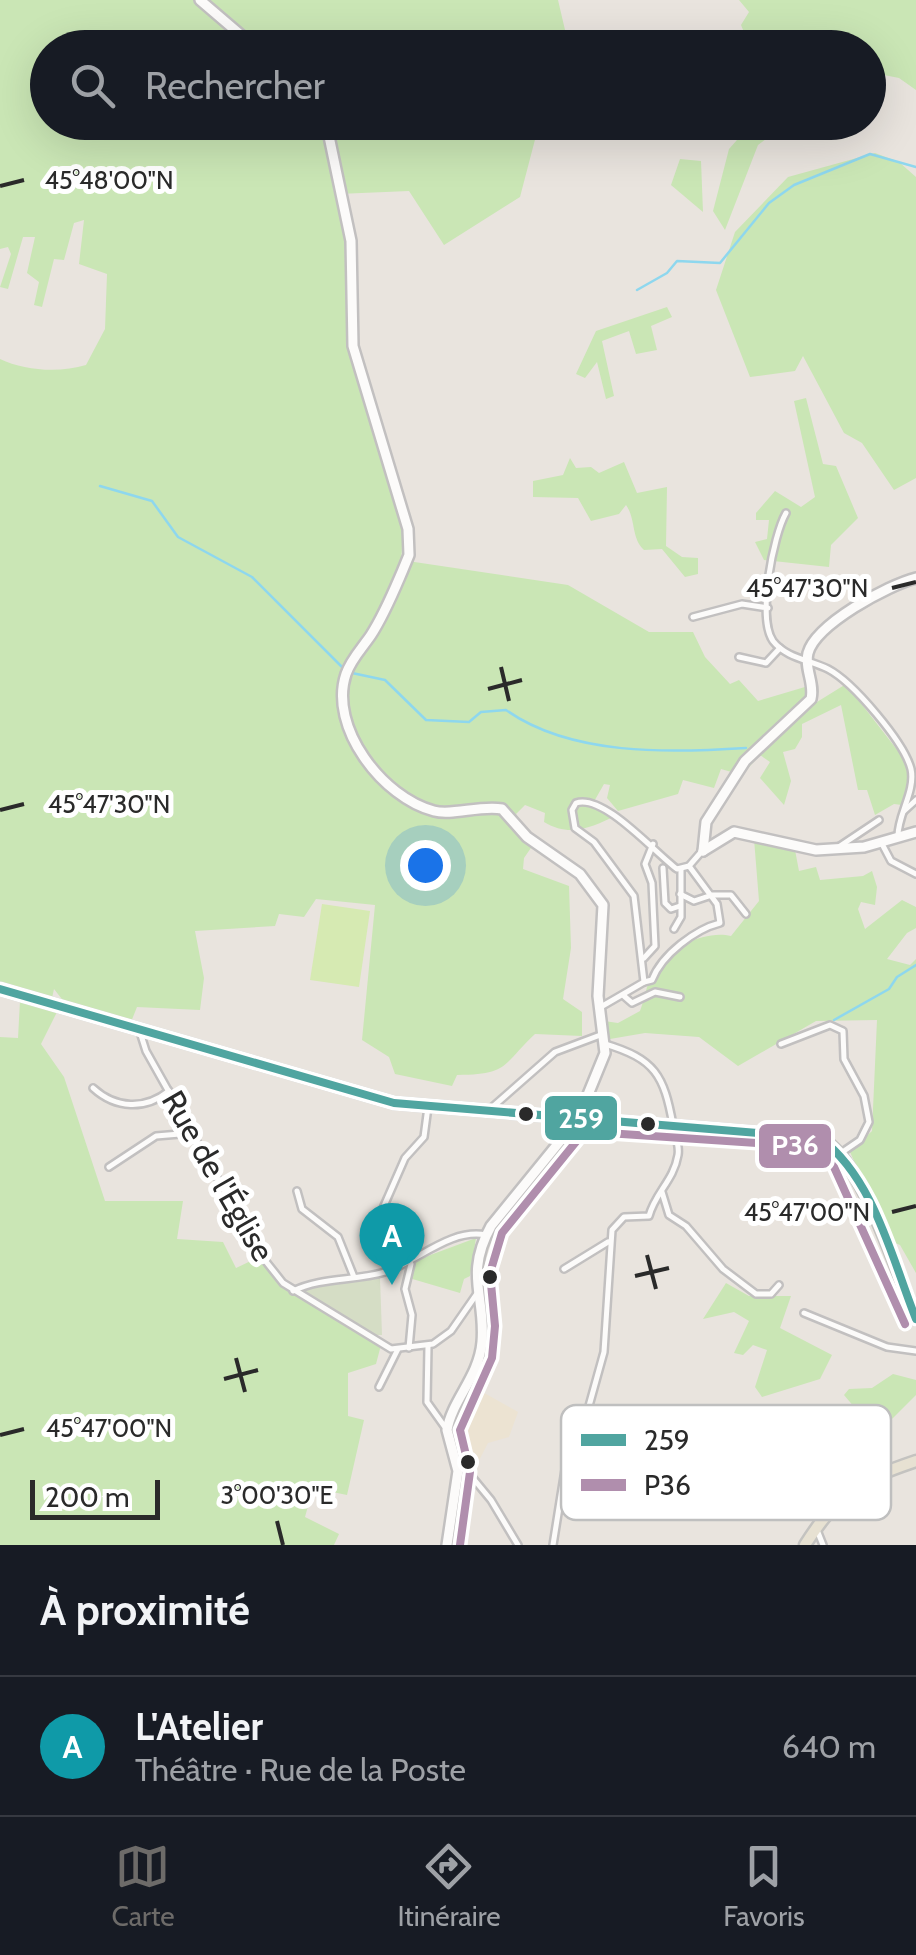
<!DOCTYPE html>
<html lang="fr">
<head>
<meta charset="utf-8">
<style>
  body { margin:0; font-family:Cabin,sans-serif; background:#242831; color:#f1f3f6 }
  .scale { position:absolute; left:30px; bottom:25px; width:130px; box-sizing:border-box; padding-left:10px; border:5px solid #2a2a2a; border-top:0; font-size:28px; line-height:35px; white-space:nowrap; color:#2a2a2a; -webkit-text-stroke:8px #fff; paint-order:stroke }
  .you { position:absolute; left:425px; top:865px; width:35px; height:35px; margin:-25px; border:8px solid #fff; border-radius:50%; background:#1a73e8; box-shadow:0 0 0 15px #1a73e833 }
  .badge { display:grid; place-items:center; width:65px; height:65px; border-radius:50%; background:#6d6b69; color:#fff; font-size:32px; font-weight:700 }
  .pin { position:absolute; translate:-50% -82px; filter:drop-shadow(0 2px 5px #0008) }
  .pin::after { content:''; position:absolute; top:52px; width:35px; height:30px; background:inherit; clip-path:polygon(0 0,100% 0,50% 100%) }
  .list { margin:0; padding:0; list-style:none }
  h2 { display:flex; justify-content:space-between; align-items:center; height:130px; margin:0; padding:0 40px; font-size:42px }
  h2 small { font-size:32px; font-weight:400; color:#9ea1a6 }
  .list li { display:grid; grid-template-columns:65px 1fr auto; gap:30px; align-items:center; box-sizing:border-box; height:140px; padding:0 40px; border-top:2px solid #363941 }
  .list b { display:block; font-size:38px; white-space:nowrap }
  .list p { margin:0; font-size:32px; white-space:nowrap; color:#9ea1a6 }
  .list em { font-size:32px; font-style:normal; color:#9ea1a6 }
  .icon { flex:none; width:55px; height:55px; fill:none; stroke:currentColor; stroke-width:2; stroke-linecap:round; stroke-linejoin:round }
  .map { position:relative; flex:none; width:916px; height:1545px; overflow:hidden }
  .search { position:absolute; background:#171b24; box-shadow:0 10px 40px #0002; left:30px; right:30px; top:30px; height:110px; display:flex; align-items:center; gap:25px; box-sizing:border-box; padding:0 35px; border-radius:55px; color:#9ea1a6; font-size:38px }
  .sheet { height:270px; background:#171b24 }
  nav { display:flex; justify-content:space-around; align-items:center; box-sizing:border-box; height:140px; border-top:2px solid #363941; background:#171b24; font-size:28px; color:#9ea1a6 }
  nav a { display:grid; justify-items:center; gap:5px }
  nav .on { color:#6d6b69 }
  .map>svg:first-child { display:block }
  .education { fill:#ece3d2 }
  .green { fill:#cae6b5 }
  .cemetery { fill:#d5ddc5 }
  .pitch { fill:#d6eab2 }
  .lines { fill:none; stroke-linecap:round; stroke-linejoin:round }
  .stream { stroke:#8ed7ee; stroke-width:2.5 }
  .street-casing { stroke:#c2c0c0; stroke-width:10 }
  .secondary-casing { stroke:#c2c0c0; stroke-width:14 }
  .primary-casing { stroke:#c4c3c0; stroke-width:15 }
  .street { stroke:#fcfbfa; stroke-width:5 }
  .secondary { stroke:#fcfbfa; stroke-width:9 }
  .primary { stroke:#e7e1d2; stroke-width:10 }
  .bus-1-casing { stroke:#fff; stroke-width:15 }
  .bus-2-casing { stroke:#fff; stroke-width:15 }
  .bus-1 { stroke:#50a5a0; stroke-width:8 }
  .bus-2 { stroke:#b08ead; stroke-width:8 }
  .ticks { fill:none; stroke:#2a2a2a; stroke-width:4 }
  .bus-dot { fill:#2a2a2a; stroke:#fff; stroke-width:4 }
  .labels { text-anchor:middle; stroke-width:10; stroke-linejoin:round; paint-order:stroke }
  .street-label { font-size:32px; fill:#2a2a2a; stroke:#fff }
  .key { fill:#fff; stroke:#bfbfbf; stroke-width:2.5 }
  .key-label { font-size:28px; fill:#2a2a2a }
  .ticks-label { font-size:25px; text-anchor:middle; fill:#2a2a2a; stroke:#fff; stroke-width:10; stroke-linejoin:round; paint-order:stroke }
  .line-badge { stroke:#fff; stroke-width:4 }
  .badge-label { font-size:28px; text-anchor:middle; font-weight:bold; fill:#fff }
</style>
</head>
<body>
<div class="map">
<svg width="916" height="1545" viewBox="0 0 916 1545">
  <rect width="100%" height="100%" fill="#e9e4de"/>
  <!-- education -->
  <polygon class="education" points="472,1386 518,1412 509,1437 488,1443 473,1472 455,1448 451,1430"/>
  <!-- green -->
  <g class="green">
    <path d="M0,0H558L569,47L48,48V122L577,123L537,132L520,197L444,245L409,191L338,194C351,254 347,316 359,376C371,439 409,496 401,560L568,585L649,632H693L705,657L730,684L739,680L758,701L815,684L817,702L846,684L905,760L911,774L902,805L894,804L875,815L867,790H858L841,705L802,724V737L795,749L783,752L791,781L784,805L760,778L770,762L760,755L742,775L721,769L714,788L683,780L678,794L618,811L607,798L610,785L604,784L592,805L618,815C591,827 571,838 544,822L545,813L525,805L516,814L533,845L524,858L523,869L569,886L571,948L563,999L582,1012V1036L535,1034C502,1065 509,1075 457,1075L452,1086L395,1074L389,1057L362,1040L375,905L316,899L304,917L279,914L275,926L195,931L204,978L200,1010L137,1007L131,1022L65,1003L54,989L52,998L0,984V359C25,371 60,373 86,365L105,329L107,274L79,264L84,220L74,223L64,260L54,259L42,307L34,305L39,282L27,273L35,237H23L8,289L0,287L11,254L8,247L0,249Z"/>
    <polygon points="739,0 916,0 916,90 899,78 869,72 868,48 750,47 741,25 749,12"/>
    <polygon points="752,123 787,123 758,145 725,230 713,211 729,149"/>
    <polygon points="875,153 899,162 916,177 916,478 894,490 862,443 844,433 803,356 795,371 750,377 716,290 735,232 788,177"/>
    <polygon points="680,159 701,161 703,212 671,185"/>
    <polygon points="667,307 672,317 651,326 657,350 636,354 629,331 602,341 614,396 606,399 597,362 585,378 576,374 596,331"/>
    <polygon points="806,398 823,464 836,466 858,518 831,545 829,567 764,560 755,542 767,539 769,520 756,520 756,513 775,491 801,507 815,497 794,401"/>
    <path d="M570,458L576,468L591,467L599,473L624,462L637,493L667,487L666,546L682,557L698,558V574L685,577L662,549L644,550C631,538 636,519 626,505L619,514L591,521L578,498L533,497V481L563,475Z"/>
    <path d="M754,839L795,850L799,871L816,867L820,880L863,876L872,871L877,887L875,905L861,902L858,909L865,929L902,900L916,907V928L907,933L887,959L910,965L916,959V1273L900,1245L890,1241L850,1152L872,1131L877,1020L816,1021L738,1066L699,1037L645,1033L610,1039L604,1021L618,1023L640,1011C645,998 648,976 657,965C673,946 707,930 731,936L759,901Z"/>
    <polygon points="20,1001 58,1010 41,1044 64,1077 105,1201 183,1201 177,1239 223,1242 236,1268 261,1256 283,1283 381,1345 376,1364 348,1373 348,1416 364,1420 347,1495 313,1488 305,1517 339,1534 334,1545 0,1545 0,1037 18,1038"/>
    <polygon points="476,1238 470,1276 464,1279 460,1293 409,1278 417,1260"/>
    <polygon points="726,1283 749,1296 791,1296 780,1328 832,1355 820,1379 762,1397 755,1387 767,1350 753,1345 743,1355 734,1353 749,1321 734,1312 703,1319"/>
    <polygon points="893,1374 916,1380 916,1395 887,1424 836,1453 861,1424 861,1415 844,1395 849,1389 872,1388"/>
  </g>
  <!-- cemetery -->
  <polygon class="cemetery" points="380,1277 382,1335 367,1335 304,1296 303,1289 311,1286"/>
  <!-- pitch -->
  <polygon class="pitch" points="322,904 370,911 359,987 310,980"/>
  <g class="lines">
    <!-- stream -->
    <g class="stream">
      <polyline points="637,290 667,273 677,261 720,263 769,203 794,185 870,154 916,167"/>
      <polyline points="100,486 152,501 178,537 252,577 343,668"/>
      <path d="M352,673L385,680L426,720L469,722L481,712L506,710C571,756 669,753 746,748"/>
      <polyline points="834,1020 889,989 897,977 916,965"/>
    </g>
    <!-- street casing -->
    <g class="street-casing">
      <g id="street">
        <path d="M786,513C773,536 757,618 773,641C786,658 810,660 828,669C853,682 904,742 911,769C916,791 897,816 898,837"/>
        <polyline points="693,617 742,604 768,608"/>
        <polyline points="739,657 766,663 780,648"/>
        <polyline points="904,811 916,800"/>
        <polyline points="881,842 891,861 916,874"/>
        <polyline points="840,846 879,820"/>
        <polyline points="663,868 665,903 671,909 680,906"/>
        <polyline points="680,894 694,901 712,895 731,895 746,914"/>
        <polyline points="674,929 681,917 681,870"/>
        <polyline points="644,958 655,946 652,883 645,864 653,844"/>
        <path d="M644,982L652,980C662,954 696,929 720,923L717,904L689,866"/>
        <polyline points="624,996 632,1003 655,992 680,997"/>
        <path d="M599,1008L644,982L634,896L594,842L575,828L572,810L576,803C603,793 655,853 677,869L689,866L702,851"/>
        <polyline points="140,1032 146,1051 260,1254 283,1283 391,1349 433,1344 451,1331 476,1295"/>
        <polyline points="781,1044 830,1025 843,1031 844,1059 864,1096 869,1122 860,1140 841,1153"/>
        <path d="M93,1088C116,1109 145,1110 169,1091"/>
        <polyline points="488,1111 555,1052 603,1034"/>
        <polyline points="109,1167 156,1136 192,1133"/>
        <polyline points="297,1191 302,1209 338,1237 354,1277"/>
        <polyline points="662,1192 669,1215 686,1226 723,1269 756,1294 771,1294 779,1285"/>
        <polyline points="380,1215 405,1158 424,1137 428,1107"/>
        <polyline points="564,1269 608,1242"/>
        <path d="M293,1291C321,1277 355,1281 385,1272C417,1262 450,1228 486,1235"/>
        <polyline points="804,1313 887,1347 916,1351"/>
        <polyline points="428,1346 427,1402 447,1430"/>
        <polyline points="409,1348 412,1315 405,1289 411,1264"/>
        <polyline points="379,1387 398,1349"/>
        <path d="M798,1418C816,1410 831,1409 844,1427L828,1454L831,1466L824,1490L833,1503"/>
        <polyline points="458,1460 491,1500 518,1545"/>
        <polyline points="792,1462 820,1520"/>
        <polyline points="817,1530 823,1545"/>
        <path d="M553,1545L565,1470L584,1424L604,1352L612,1230L624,1217L649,1216C655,1193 674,1180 678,1155C680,1144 674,1135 673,1125C664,1075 655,1059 605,1044"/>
      </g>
    </g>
    <!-- secondary casing -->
    <g class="secondary-casing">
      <g id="secondary">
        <polyline points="200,0 256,48"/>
        <path d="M326,122L351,241L353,346L408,529L409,555L402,572C393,593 384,615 371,635C363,647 351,659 346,674C328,727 383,798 434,811C452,816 480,805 502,809L527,837L580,874L603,905L598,996L605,1053L578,1119L491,1226C464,1275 486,1297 482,1342C479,1377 452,1400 447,1430L458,1471L447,1545"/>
        <path d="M703,851L706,822L745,761L811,699C815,683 804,669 808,653C816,624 888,585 916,578"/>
        <polyline points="703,851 734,832 816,850 864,847 916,832"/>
      </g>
    </g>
    <!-- primary casing -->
    <g class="primary-casing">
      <g id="primary">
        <path d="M0,989L394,1103L820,1138C861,1156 898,1276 916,1319"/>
        <path d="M805,1545C839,1492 857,1481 916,1461"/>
      </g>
    </g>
    <!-- street -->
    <use href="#street" class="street"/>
    <!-- secondary -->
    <use href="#secondary" class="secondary"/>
    <!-- primary -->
    <use href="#primary" class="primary"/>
    <!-- bus-1 casing -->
    <g class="bus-1-casing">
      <path id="bus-1" d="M0,989L394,1103L820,1138C874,1178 892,1259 916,1319"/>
    </g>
    <!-- bus-2 casing -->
    <g class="bus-2-casing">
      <g id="bus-2">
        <polyline points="577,1131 800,1146 822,1153 834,1167 905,1324"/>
        <polyline points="460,1545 470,1472 460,1430 492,1358 495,1326 490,1273 502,1233 588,1127"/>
      </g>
    </g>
    <!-- bus-1 -->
    <use href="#bus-1" class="bus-1"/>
    <!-- bus-2 -->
    <use href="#bus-2" class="bus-2"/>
  </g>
  <!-- ticks -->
  <path class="ticks" d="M0,186L24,180M892,588L916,582M501,667L509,701M488,689L522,680M0,810L24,804M892,1212L916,1206M647,1255L656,1289M635,1276L669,1268M236,1358L245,1392M224,1379L258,1370M0,1435L24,1429M277,1521L283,1545"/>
  <!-- markers -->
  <g class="bus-dot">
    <circle cx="526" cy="1114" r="9"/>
    <circle cx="648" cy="1124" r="9"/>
    <circle cx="490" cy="1277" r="9"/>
    <circle cx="468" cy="1462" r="9"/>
  </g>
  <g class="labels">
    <!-- street labels -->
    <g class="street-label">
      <text transform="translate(218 1176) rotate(60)" y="11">Rue de l'Église</text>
    </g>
  </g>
  <!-- legend -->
  <rect x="561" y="1405" width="330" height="115" rx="15" class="key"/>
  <rect x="581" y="1434" width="45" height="12" fill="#50a5a0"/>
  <rect x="581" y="1479" width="45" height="12" fill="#b08ead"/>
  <g class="key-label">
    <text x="644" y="1450">259</text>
    <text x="644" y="1495">P36</text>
  </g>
  <g class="ticks-label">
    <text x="109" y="189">45°48'00"N</text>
    <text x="807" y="597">45°47'30"N</text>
    <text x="109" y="813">45°47'30"N</text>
    <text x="807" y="1221">45°47'00"N</text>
    <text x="109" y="1437">45°47'00"N</text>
    <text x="277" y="1504">3°00'30"E</text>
  </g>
  <g class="line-badge">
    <rect x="543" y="1094" width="76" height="48" rx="10" fill="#50a5a0"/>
    <rect x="757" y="1122" width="76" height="48" rx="10" fill="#b08ead"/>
  </g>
  <g class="badge-label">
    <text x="581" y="1128">259</text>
    <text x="795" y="1155">P36</text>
  </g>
</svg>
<div class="scale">200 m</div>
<div class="you"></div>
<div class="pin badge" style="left:392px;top:1285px;background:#0f9aa8">A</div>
<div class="search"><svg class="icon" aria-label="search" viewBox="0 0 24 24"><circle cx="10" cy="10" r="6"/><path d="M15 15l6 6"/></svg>Rechercher</div>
</div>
<section class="sheet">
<h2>À proximité<small></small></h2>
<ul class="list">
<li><span class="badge" style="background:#0f9aa8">A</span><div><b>L'Atelier</b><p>Théâtre · Rue de la Poste</p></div><em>640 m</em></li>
</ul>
</section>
<nav>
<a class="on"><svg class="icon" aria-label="map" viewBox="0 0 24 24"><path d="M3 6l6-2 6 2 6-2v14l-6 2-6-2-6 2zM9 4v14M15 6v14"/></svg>Carte</a>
<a><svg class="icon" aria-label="directions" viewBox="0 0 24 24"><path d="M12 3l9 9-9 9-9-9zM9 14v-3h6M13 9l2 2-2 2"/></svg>Itinéraire</a>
<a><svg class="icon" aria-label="saved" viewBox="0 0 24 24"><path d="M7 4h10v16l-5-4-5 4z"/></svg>Favoris</a>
</nav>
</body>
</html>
